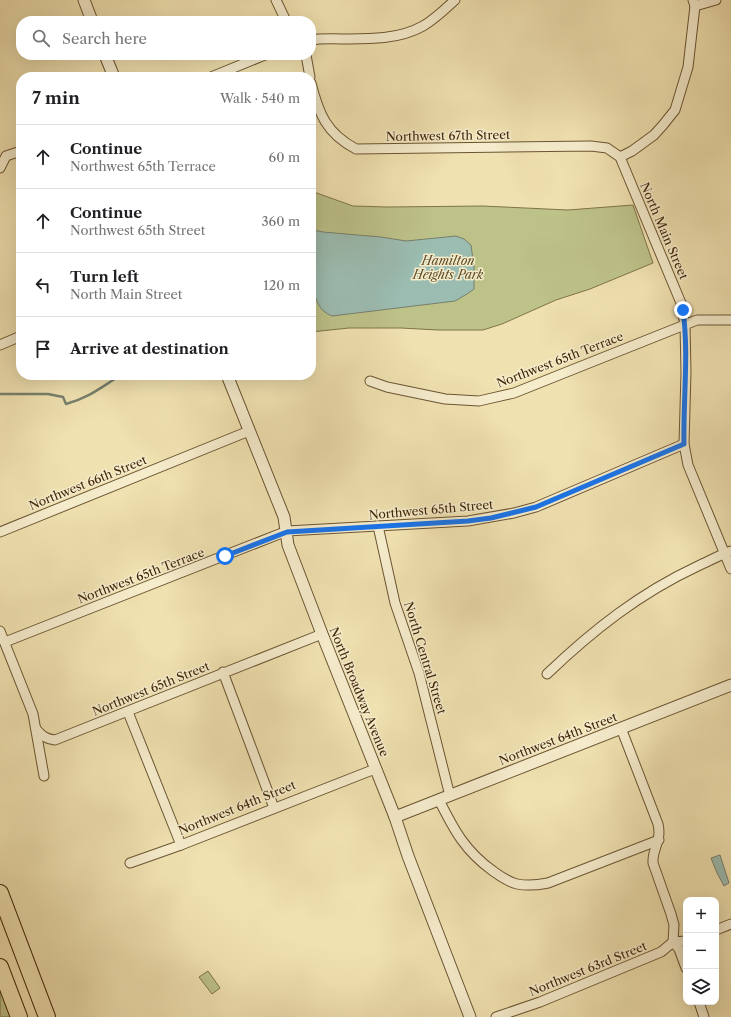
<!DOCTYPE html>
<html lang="en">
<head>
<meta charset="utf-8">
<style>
  body { margin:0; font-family:"Libre Caslon Text",serif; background:#f6f6f6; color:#202124 }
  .controls { position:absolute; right:12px; bottom:12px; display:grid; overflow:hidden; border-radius:8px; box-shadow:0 4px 16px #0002 }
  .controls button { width:36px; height:36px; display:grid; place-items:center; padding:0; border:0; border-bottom:1px solid #e0e0e0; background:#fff; color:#202124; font:20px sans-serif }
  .stop { position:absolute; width:12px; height:12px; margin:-9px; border:3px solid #1a73e8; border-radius:50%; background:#fff }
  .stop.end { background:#1a73e8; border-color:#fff; box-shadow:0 1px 4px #0008 }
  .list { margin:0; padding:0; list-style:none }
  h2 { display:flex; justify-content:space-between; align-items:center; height:52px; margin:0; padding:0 16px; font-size:17px }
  h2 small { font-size:13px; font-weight:400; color:#757577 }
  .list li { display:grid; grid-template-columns:26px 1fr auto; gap:12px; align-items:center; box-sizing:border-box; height:64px; padding:0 16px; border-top:1px solid #e0e0e0 }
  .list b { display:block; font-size:15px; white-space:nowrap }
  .list p { margin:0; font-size:13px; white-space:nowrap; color:#757577 }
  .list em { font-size:13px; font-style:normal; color:#757577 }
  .icon { flex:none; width:22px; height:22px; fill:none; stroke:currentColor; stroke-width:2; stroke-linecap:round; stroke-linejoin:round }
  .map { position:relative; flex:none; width:731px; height:1017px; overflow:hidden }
  .search { position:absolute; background:#fff; box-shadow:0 4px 16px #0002; left:16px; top:16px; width:300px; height:44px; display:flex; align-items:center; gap:10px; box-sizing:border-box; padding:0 14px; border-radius:16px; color:#757577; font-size:15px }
  .panel { position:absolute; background:#fff; box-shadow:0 4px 16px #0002; left:16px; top:72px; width:300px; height:308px; border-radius:16px }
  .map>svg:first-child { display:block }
  .green { fill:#bdc289; stroke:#7e7448 }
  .water { fill:#9bbcb1; stroke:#77806d }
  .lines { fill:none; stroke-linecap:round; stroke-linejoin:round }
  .stream { stroke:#77806d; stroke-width:2.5 }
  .minor-casing { stroke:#6c5432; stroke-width:11 }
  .tertiary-casing { stroke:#6c5432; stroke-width:13 }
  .motorway-casing { stroke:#402508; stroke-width:18 }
  .minor { stroke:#f5eccc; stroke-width:9 }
  .tertiary { stroke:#f5eccc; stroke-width:11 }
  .motorway { stroke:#f0e1b0; stroke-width:16 }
  .route { stroke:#1a73e8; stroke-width:5 }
  .labels { text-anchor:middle; stroke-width:3; stroke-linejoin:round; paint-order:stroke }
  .street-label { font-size:12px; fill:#402508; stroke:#f5eccc }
  .park-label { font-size:12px; font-style:italic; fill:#5f4c28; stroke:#f5eccc }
</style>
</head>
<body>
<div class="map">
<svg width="731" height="1017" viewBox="0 0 731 1017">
  <rect width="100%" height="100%" fill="#f0e1b0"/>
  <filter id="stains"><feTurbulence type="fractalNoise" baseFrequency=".005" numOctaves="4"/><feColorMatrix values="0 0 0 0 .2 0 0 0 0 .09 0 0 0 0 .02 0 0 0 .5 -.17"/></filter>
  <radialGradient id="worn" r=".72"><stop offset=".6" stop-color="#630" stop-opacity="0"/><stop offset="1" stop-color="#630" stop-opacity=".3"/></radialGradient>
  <!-- green -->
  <g class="green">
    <polygon points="311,191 353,206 387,207 483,206 568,210 633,205 653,263 590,289 556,300 502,324 483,330 438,330 401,328 349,328 311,332"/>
    <polygon points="208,971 220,988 212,994 199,977"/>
    <polygon points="0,989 11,1017 0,1017"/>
  </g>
  <!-- water -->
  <g class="water">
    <path d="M313,230L323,232L381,237L406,241L456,236L464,239L471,245L474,267V289L467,294L455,301L332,316C325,313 320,309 317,301C310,286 311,250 311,232Z"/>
    <polygon points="720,855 729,883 724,886 717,873 711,858"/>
  </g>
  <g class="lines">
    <!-- stream -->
    <g class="stream">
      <polyline points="311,230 313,230"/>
      <path d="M0,394H48L63,397L66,404C90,397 100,388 121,375"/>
    </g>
    <!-- minor casing -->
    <g class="minor-casing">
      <g id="minor">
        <polyline points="276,0 286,21"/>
        <polyline points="695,6 716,0"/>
        <path d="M311,40L319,39C354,38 393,43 423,26C435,19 445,9 455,0"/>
        <polyline points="306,55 310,77"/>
        <polyline points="211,77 265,55"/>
        <path d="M311,83C319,114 326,133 356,149L591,146L607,148L620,157L681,303L685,325L686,372L684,444L688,465L731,569"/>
        <polyline points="620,157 632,151 654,135 663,125 675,110 688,67 695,6 693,0"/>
        <polyline points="0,168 6,156 21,151"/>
        <polyline points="0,345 21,336"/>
        <polyline points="370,381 387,387 445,399 479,401 514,393 697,320 731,320"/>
        <polyline points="378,526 395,603 419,673 450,796"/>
        <polyline points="0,532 249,431"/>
        <polyline points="0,631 33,714 44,776"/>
        <polyline points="5,642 287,531 468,521 514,513 536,507 684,444"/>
        <polyline points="223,672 274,808"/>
        <path d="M547,674C593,630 640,593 698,566C709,561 720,555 731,551"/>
        <polyline points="128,712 181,845"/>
        <path d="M621,728L658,824C662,842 652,848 653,863L671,914L674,925L673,942L679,949L686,968"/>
        <path d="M36,729C42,736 46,739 55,740L322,634"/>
        <path d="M439,800C454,830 465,851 493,871C500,876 508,882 517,884C527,886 538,885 548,883L659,840"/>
        <polyline points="130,863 181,845 375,769"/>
        <polyline points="716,930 731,924"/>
        <polyline points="699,1002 704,1017"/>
        <polyline points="496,1017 540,1002 661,952 673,942 686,941"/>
      </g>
    </g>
    <!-- tertiary casing -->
    <g class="tertiary-casing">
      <g id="tertiary">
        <polyline points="84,0 92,21"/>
        <polyline points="105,55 114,77"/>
        <polyline points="227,375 284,517 288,545 322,634 395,817 408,856 470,1017"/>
        <polyline points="395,817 731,685"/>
      </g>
    </g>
    <!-- motorway casing -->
    <g class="motorway-casing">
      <g id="motorway">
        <polyline points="0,893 47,1017"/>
        <polyline points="0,967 19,1017"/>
      </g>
    </g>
    <!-- minor -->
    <use href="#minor" class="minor"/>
    <!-- tertiary -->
    <use href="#tertiary" class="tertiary"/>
    <!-- motorway -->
    <use href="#motorway" class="motorway"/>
  </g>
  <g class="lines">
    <!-- route -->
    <path class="route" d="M225,556L287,532L468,521L491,518L536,507L684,444C683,399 689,355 683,310"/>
  </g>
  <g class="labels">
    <!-- street labels -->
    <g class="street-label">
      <text transform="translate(448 136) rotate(-1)" y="4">Northwest 67th Street</text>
      <text transform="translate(664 231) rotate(67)" y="4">North Main Street</text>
      <text transform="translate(560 360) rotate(-21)" y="4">Northwest 65th Terrace</text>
      <text transform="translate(88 483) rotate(-22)" y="4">Northwest 66th Street</text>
      <text transform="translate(431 510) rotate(-5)" y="4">Northwest 65th Street</text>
      <text transform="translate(141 576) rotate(-21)" y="4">Northwest 65th Terrace</text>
      <text transform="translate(425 658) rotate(73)" y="4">North Central Street</text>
      <text transform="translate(151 689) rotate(-22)" y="4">Northwest 65th Street</text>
      <text transform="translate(359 692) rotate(68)" y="4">North Broadway Avenue</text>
      <text transform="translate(558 739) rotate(-21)" y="4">Northwest 64th Street</text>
      <text transform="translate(237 808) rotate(-22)" y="4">Northwest 64th Street</text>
      <text transform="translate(588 969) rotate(-22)" y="4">Northwest 63rd Street</text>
    </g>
    <!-- park labels -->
    <g class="park-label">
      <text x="448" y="265">Hamilton<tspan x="448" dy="14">Heights Park</tspan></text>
    </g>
  </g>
  <rect width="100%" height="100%" filter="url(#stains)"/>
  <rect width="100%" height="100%" fill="url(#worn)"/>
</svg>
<div class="controls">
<button>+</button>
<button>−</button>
<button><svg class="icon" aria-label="layers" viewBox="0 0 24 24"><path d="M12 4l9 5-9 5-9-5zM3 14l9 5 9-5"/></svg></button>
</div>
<div class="stop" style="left:225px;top:556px"></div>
<div class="stop end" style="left:683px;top:310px"></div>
<div class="search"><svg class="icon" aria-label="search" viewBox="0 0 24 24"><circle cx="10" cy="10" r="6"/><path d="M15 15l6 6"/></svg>Search here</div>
<section class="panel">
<h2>7 min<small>Walk · 540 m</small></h2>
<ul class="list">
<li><svg class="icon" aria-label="ahead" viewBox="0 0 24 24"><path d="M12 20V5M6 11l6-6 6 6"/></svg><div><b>Continue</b><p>Northwest 65th Terrace</p></div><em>60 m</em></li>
<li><svg class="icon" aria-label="ahead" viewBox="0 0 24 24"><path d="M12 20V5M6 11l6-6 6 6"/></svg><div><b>Continue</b><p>Northwest 65th Street</p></div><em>360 m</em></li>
<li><svg class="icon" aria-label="left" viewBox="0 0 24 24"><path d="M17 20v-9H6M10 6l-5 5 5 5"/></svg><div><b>Turn left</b><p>North Main Street</p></div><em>120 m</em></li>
<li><svg class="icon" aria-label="arrive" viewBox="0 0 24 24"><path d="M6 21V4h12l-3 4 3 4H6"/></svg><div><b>Arrive at destination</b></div></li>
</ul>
</section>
</div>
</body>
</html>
